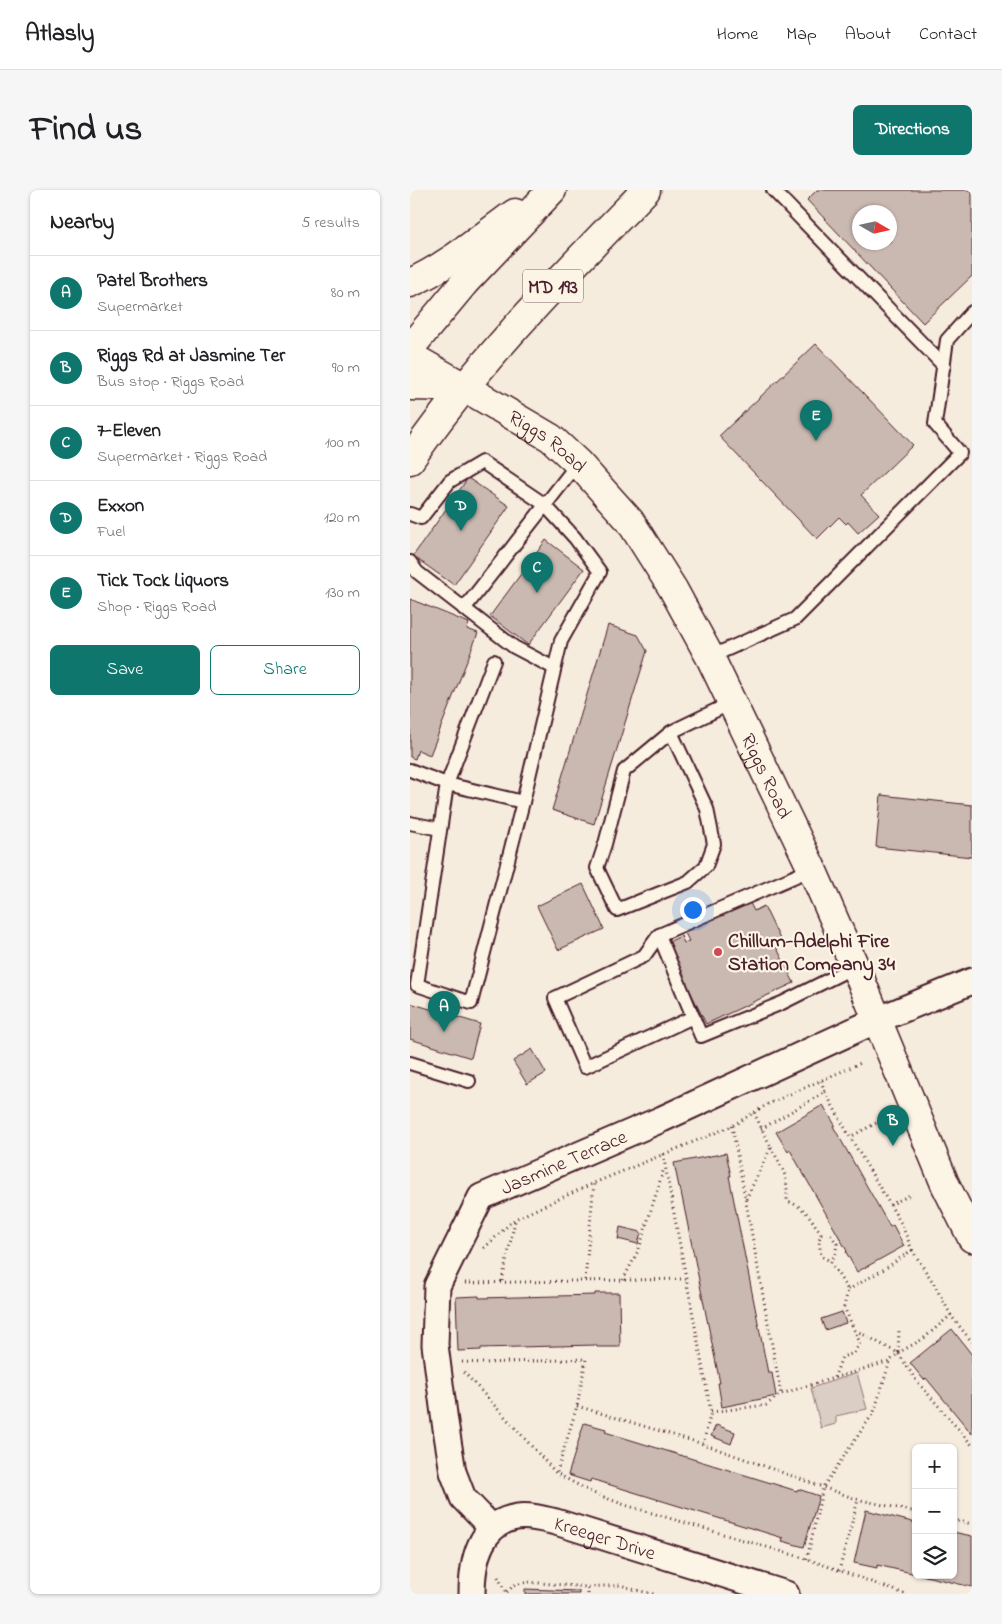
<!DOCTYPE html>
<html lang="en">
<head>
<meta charset="utf-8">
<style>
  body { margin:0; font-family:"Indie Flower",sans-serif; background:#f6f6f6; color:#202124 }
  .controls { position:absolute; right:15px; bottom:15px; display:grid; overflow:hidden; border-radius:8px; box-shadow:0 1px 4px #0004 }
  .controls button { width:45px; height:45px; display:grid; place-items:center; padding:0; border:0; border-bottom:1px solid #e0e0e0; background:#fff; color:#202124; font:25px sans-serif }
  .compass { position:absolute; left:442px; top:15px; width:45px; height:45px; border-radius:50%; background:#fff; box-shadow:0 1px 4px #0004; rotate:99deg }
  .you { position:absolute; left:282px; top:719px; width:18px; height:18px; margin:-12px; border:4px solid #fff; border-radius:50%; background:#1a73e8; box-shadow:0 0 0 8px #1a73e833 }
  .badge { display:grid; place-items:center; width:32px; height:32px; border-radius:50%; background:#0f766e; color:#fff; font-size:16px; font-weight:700 }
  .pin { position:absolute; translate:-50% -41px; filter:drop-shadow(0 1px 2px #0008) }
  .pin::after { content:''; position:absolute; top:26px; width:18px; height:15px; background:inherit; clip-path:polygon(0 0,100% 0,50% 100%) }
  .list { margin:0; padding:0; list-style:none }
  h2 { display:flex; justify-content:space-between; align-items:center; height:65px; margin:0; padding:0 20px; font-size:21px }
  h2 small { font-size:16px; font-weight:400; color:#757577 }
  .list li { display:grid; grid-template-columns:32px 1fr auto; gap:15px; align-items:center; box-sizing:border-box; height:75px; padding:0 20px; border-top:1px solid #e0e0e0 }
  .list b { display:block; font-size:19px; white-space:nowrap }
  .list p { margin:0; font-size:16px; white-space:nowrap; color:#757577 }
  .list em { font-size:16px; font-style:normal; color:#757577 }
  .actions { display:flex; gap:10px; padding:15px 20px }
  .actions a { flex:1; padding:11px 0; border:1px solid #0f766e; border-radius:8px; text-align:center; font-size:18px; color:#0f766e }
  .actions .main { background:#0f766e; color:#fff }
  .icon { flex:none; width:28px; height:28px; fill:none; stroke:currentColor; stroke-width:2; stroke-linecap:round; stroke-linejoin:round }
  .map { position:relative; flex:none; width:562px; height:1404px; overflow:hidden; border-radius:8px }
  header { display:flex; align-items:center; gap:30px; box-sizing:border-box; height:70px; padding:0 25px; background:#fff; border-bottom:1px solid #e0e0e0 }
  header strong { font-size:24px }
  nav { display:flex; gap:28px; margin-inline-start:auto; font-size:18px }
  .intro { display:flex; align-items:center; justify-content:space-between; box-sizing:border-box; height:120px; padding:0 30px }
  h1 { margin:0; font-size:35px }
  .button { padding:12px 22px; border-radius:8px; background:#0f766e; color:#fff; font-size:18px; font-weight:700 }
  main { display:flex; gap:30px; padding:0 30px }
  aside { flex:1; background:#fff; border-radius:8px; box-shadow:0 1px 4px #0004 }
  .map>svg:first-child { display:block }
  .green { fill:#dbcec4; stroke:#927678 }
  .building { fill:#cab9b1; stroke:#4a1f2b; fill-rule:evenodd }
  .lines { fill:none; stroke-linecap:round; stroke-linejoin:round }
  .service-casing { stroke:#4a1f2b; stroke-width:16 }
  .minor-casing { stroke:#4a1f2b; stroke-width:29 }
  .secondary-casing { stroke:#4a1f2b; stroke-width:31 }
  .primary-casing { stroke:#4a1f2b; stroke-width:31 }
  .path { stroke:#4a1f2b; stroke-width:3; stroke-dasharray:1 4; stroke-linecap:butt }
  .service { stroke:#fcf5e5; stroke-width:12 }
  .minor { stroke:#fcf5e5; stroke-width:25 }
  .secondary { stroke:#fcf5e5; stroke-width:28 }
  .primary { stroke:#fcf5e5; stroke-width:28 }
  .poi-dot { fill:#d1495b; stroke:#fcf5e5; stroke-width:2 }
  .labels { text-anchor:middle; stroke-width:4.5; stroke-linejoin:round; paint-order:stroke }
  .shield { fill:#fcf5e5; stroke:#7f5f63; stroke-width:1 }
  .shield-label { font-size:19px; font-weight:bold; fill:#4a1f2b }
  .street-label { font-size:20px; fill:#4a1f2b; stroke:#fcf5e5 }
  .poi-label { font-size:20px; font-weight:bold; fill:#4a1f2b; stroke:#fcf5e5; text-anchor:start }
</style>
</head>
<body>
<header>
<strong>Atlasly</strong>
<nav><a>Home</a><a>Map</a><a>About</a><a>Contact</a></nav>
</header>
<div class="intro"><h1>Find us</h1><a class="button">Directions</a></div>
<main>
<aside>
<h2>Nearby<small>5 results</small></h2>
<ul class="list">
<li><span class="badge">A</span><div><b>Patel Brothers</b><p>Supermarket</p></div><em>80 m</em></li>
<li><span class="badge">B</span><div><b>Riggs Rd at Jasmine Ter</b><p>Bus stop · Riggs Road</p></div><em>90 m</em></li>
<li><span class="badge">C</span><div><b>7-Eleven</b><p>Supermarket · Riggs Road</p></div><em>100 m</em></li>
<li><span class="badge">D</span><div><b>Exxon</b><p>Fuel</p></div><em>120 m</em></li>
<li><span class="badge">E</span><div><b>Tick Tock Liquors</b><p>Shop · Riggs Road</p></div><em>130 m</em></li>
</ul>
<div class="actions"><a class="main">Save</a><a>Share</a></div>
</aside>
<div class="map">
<svg width="562" height="1404" viewBox="0 0 562 1404">
  <rect width="100%" height="100%" fill="#f5ecde"/>
  <filter id="ink" filterUnits="userSpaceOnUse"><feTurbulence type="fractalNoise" baseFrequency=".02" numOctaves="2"/><feDisplacementMap in="SourceGraphic" scale="10" xChannelSelector="R" yChannelSelector="G"/><feConvolveMatrix kernelMatrix="1 2 1 2 8 2 1 2 1" color-interpolation-filters="sRGB"/></filter>
  <g filter="url(#ink)">
    <!-- green -->
    <polygon class="green" points="447,1183 457,1219 426,1226 426,1234 411,1238 401,1198"/>
    <!-- building -->
    <g class="building">
      <path d="M407,0H562V86L513,133L397,10ZM450,22H480V52H450Z"/>
      <polygon points="406,154 503,255 451,305 469,324 448,343 438,332 436,334 429,327 407,349 309,246"/>
      <polygon points="58,288 99,316 44,395 3,366"/>
      <polygon points="136,350 174,379 118,455 80,426"/>
      <polygon points="0,409 59,433 57,439 68,443 20,565 8,560 5,569 0,567"/>
      <polygon points="198,435 228,445 237,461 184,634 142,620"/>
      <polygon points="471,605 562,615 562,667 466,657"/>
      <polygon points="173,694 194,739 148,760 127,716"/>
      <polygon points="340,713 344,721 354,716 370,749 364,752 384,793 296,834 280,801 277,802 252,755 271,746 274,753 279,751 274,741"/>
      <polygon points="0,813 70,834 61,868 0,849"/>
      <polygon points="122,859 136,883 117,894 103,871"/>
      <polygon points="413,915 425,935 423,936 480,1037 483,1035 494,1056 447,1082 436,1062 437,1061 380,960 378,962 366,942"/>
      <polygon points="316,963 321,986 319,986 358,1183 362,1183 366,1206 312,1217 308,1193 310,1193 270,997 269,997 264,973"/>
      <polygon points="210,1037 231,1042 228,1054 208,1049"/>
      <polygon points="185,1103 209,1103 210,1157 187,1157 186,1155 71,1158 71,1160 48,1161 46,1107 69,1106 69,1108 185,1105"/>
      <polygon points="432,1122 436,1133 415,1140 411,1129"/>
      <polygon points="542,1139 562,1165 562,1244 516,1188 514,1190 500,1173"/>
      <polygon points="174,1233 196,1239 195,1242 387,1301 388,1299 409,1306 394,1357 372,1351 373,1348 181,1289 180,1292 158,1285"/>
      <polygon points="306,1235 325,1242 321,1254 301,1246"/>
      <polygon points="456,1320 506,1333 506,1384 467,1375 467,1378 444,1373"/>
      <polygon points="543,1342 562,1346 562,1397 511,1385 543,1385"/>
      <polygon points="115,1399 169,1401 169,1404 115,1404"/>
    </g>
    <g class="lines">
      <!-- service casing -->
      <g class="service-casing">
        <g id="service">
          <polyline points="363,0 534,176"/>
          <polyline points="0,324 11,328 40,291 72,272 134,314 165,348 190,382 151,451 113,612 61,813 7,795 37,594 84,471"/>
          <polyline points="0,372 7,382 104,457 144,478"/>
          <polyline points="54,419 168,273"/>
          <polyline points="300,467 385,429 550,263 525,234 537,150 562,122"/>
          <polyline points="261,542 297,619 304,654 296,676 278,692 207,720 187,678 195,654 214,581 261,542 321,513"/>
          <polyline points="0,580 37,594 113,612"/>
          <polyline points="0,633 30,639"/>
          <polyline points="249,745 291,846 372,813 444,777"/>
          <polyline points="283,827 175,877 145,808 234,766 249,745 402,679"/>
          <polyline points="0,873 59,891"/>
        </g>
      </g>
      <!-- minor casing -->
      <g class="minor-casing">
        <g id="minor">
          <path id="s1" d="M82,1338L53,1308L43,1282L35,1232L25,1155L27,1096L71,1007L252,929L467,830L562,791"/>
          <path id="s2" d="M62,1404C62,1372 69,1333 107,1327C119,1325 134,1329 146,1332L376,1404"/>
        </g>
      </g>
      <!-- secondary casing -->
      <g class="secondary-casing">
        <g id="secondary">
          <path id="s3" d="M54,197L141,248L168,273L220,331L263,399L300,467L402,679L452,793L535,994L562,1048"/>
        </g>
      </g>
      <!-- primary casing -->
      <g class="primary-casing">
        <g id="primary">
          <path d="M0,93C38,76 72,47 105,23"/>
          <polyline points="0,158 55,92 142,0"/>
          <polyline points="0,166 54,197"/>
          <polyline points="0,196 51,197"/>
          <path d="M0,270C68,171 153,86 236,0"/>
        </g>
      </g>
      <!-- path -->
      <g class="path">
        <polyline points="415,902 440,947 472,930"/>
        <polyline points="322,936 371,1204"/>
        <polyline points="351,939 415,902 411,891"/>
        <path d="M361,957C373,980 378,984 377,1011C396,1018 400,1027 411,1044L409,1050L411,1066L420,1071L438,1100L434,1117L450,1153L444,1163L432,1167L424,1188"/>
        <polyline points="253,964 301,1222 293,1254"/>
        <polyline points="336,1009 361,957 344,923"/>
        <polyline points="480,1015 500,1005"/>
        <polyline points="411,1044 421,1045 427,1054 425,1066 420,1071"/>
        <polyline points="74,1058 105,1029 184,993 322,936 358,914 453,872"/>
        <polyline points="502,1060 524,1094 542,1127 562,1152"/>
        <polyline points="175,1090 184,993"/>
        <polyline points="213,1090 229,1059 254,978"/>
        <polyline points="92,1091 105,1031"/>
        <polyline points="55,1093 276,1089"/>
        <polyline points="438,1100 476,1078 502,1060 492,1035 440,947"/>
        <polyline points="445,1140 488,1163 506,1190 562,1255"/>
        <polyline points="488,1163 513,1149 541,1125"/>
        <polyline points="52,1172 74,1173 176,1169 167,1216 147,1282"/>
        <polyline points="54,1182 146,1283 183,1303 215,1315 397,1369 495,1404"/>
        <polyline points="167,1216 293,1254 446,1309 506,1322"/>
        <polyline points="301,1222 356,1215 371,1204 480,1171"/>
        <polyline points="543,1330 562,1334"/>
        <polyline points="397,1369 413,1297 464,1222 480,1171 488,1163 489,1140"/>
        <polyline points="429,1381 448,1310"/>
        <polyline points="88,1387 97,1404"/>
        <polyline points="97,1402 104,1395 117,1392 178,1397 211,1395 225,1400 244,1404"/>
        <polyline points="178,1404 178,1397"/>
      </g>
      <!-- service -->
      <use href="#service" class="service"/>
      <!-- minor -->
      <use href="#minor" class="minor"/>
      <!-- secondary -->
      <use href="#secondary" class="secondary"/>
      <!-- primary -->
      <use href="#primary" class="primary"/>
    </g>
  </g>
  <!-- markers -->
  <circle class="poi-dot" cx="308" cy="762" r="5"/>
  <g class="labels">
    <!-- shield labels -->
    <rect class="shield" x="113" y="79.5" width="60" height="33" rx="4"/>
    <g class="shield-label">
      <text x="143" y="103">MD 193</text>
    </g>
    <!-- street labels -->
    <g class="street-label">
      <text dy="7" stroke="none"><textPath href="#s3" startOffset="100">Riggs Road</textPath></text>
      <text dy="7" stroke="none"><textPath href="#s3" startOffset="505">Riggs Road</textPath></text>
      <text dy="7" stroke="none"><textPath href="#s1" startOffset="446">Jasmine Terrace</textPath></text>
      <text dy="7" stroke="none"><textPath href="#s2" startOffset="189">Kreeger Drive</textPath></text>
    </g>
    <!-- poi labels -->
    <g class="poi-label">
      <text x="318" y="757">Chillum-Adelphi Fire<tspan x="318" dy="23">Station Company 34</tspan></text>
    </g>
  </g>
</svg>
<div class="controls">
<button>+</button>
<button>−</button>
<button><svg class="icon" aria-label="layers" viewBox="0 0 24 24"><path d="M12 4l9 5-9 5-9-5zM3 14l9 5 9-5"/></svg></button>
</div>
<svg class="compass" viewBox="-18 -18 36 36"><path d="M0-13l5 13h-10z" fill="#e53935"/><path d="M0 13l5-13h-10z" fill="#757577"/></svg>
<div class="you"></div>
<div class="pin badge" style="left:34px;top:842px">A</div>
<div class="pin badge" style="left:483px;top:956px">B</div>
<div class="pin badge" style="left:127px;top:403px">C</div>
<div class="pin badge" style="left:51px;top:341px">D</div>
<div class="pin badge" style="left:406px;top:251px">E</div>
</div>
</main>
</body>
</html>
